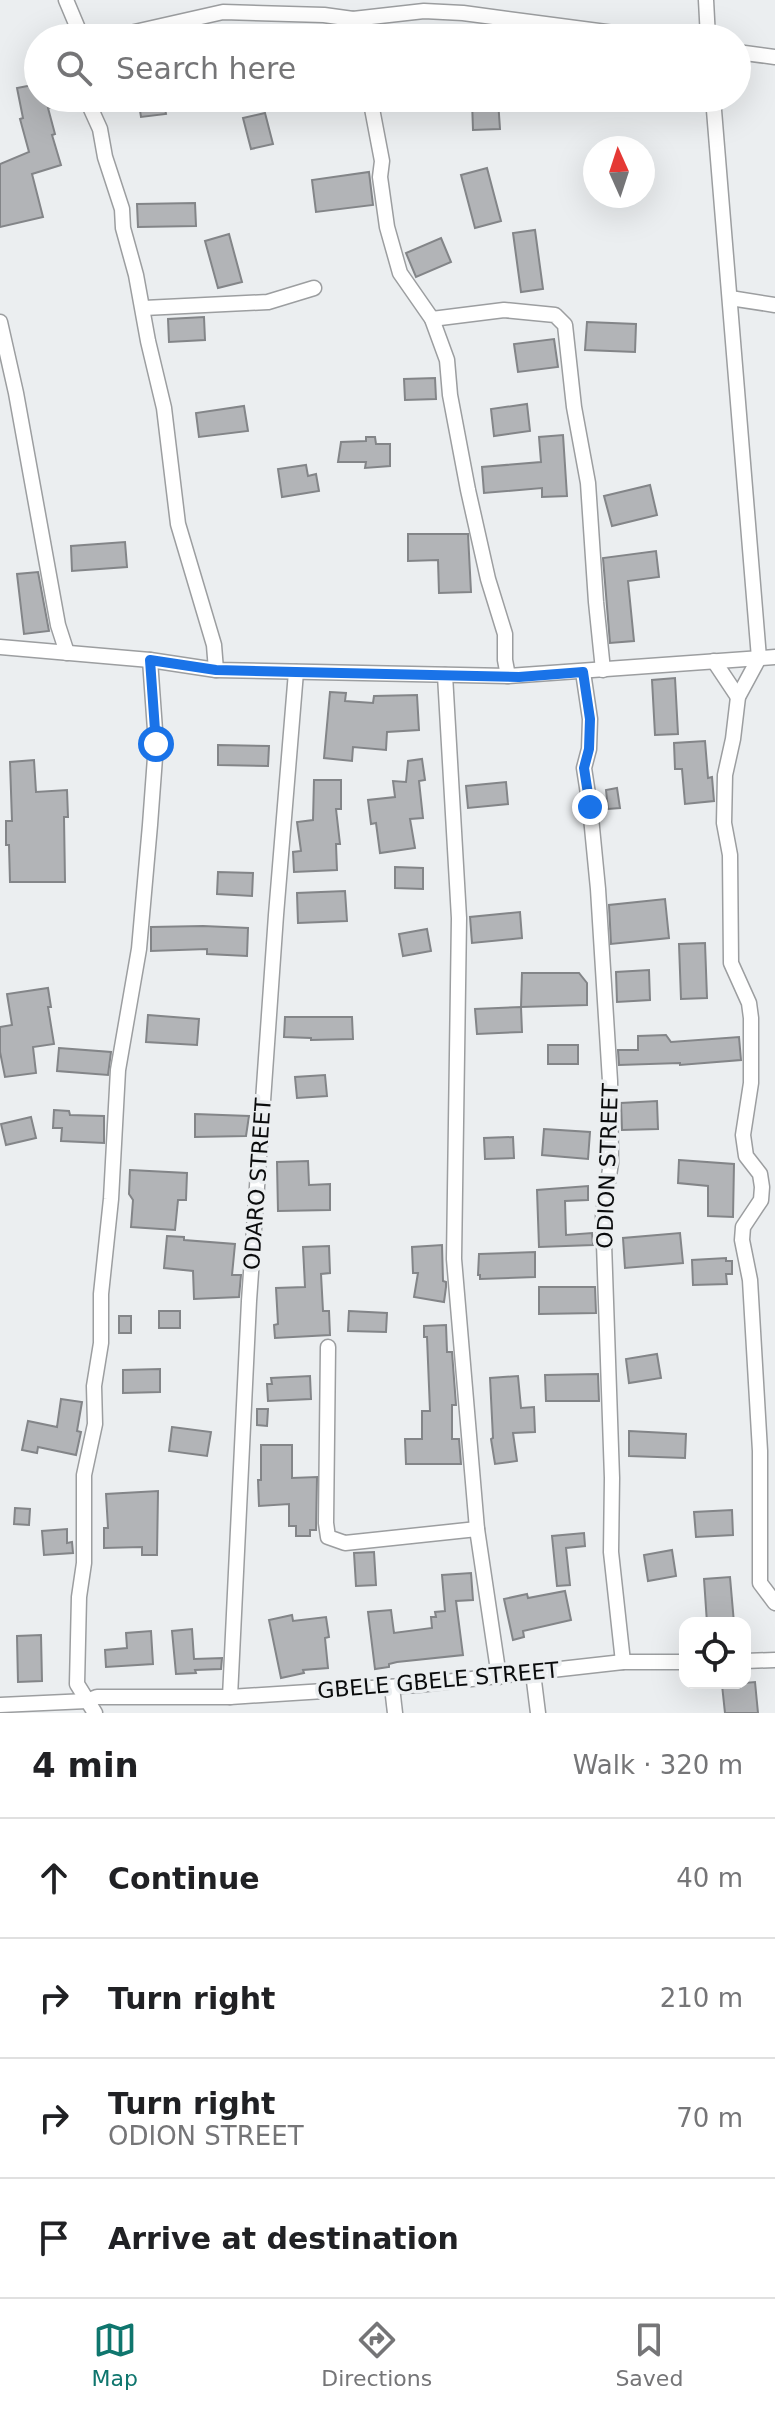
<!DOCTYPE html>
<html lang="en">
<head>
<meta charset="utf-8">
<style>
  body { margin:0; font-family:"DejaVu Sans",sans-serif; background:#f2f2f2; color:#202124 }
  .controls { position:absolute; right:24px; bottom:24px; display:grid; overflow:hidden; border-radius:16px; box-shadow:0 8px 32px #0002 }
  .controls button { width:72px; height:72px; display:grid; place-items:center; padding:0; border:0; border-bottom:2px solid #e0e0e0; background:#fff; color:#202124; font:40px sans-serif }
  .compass { position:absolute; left:583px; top:136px; width:72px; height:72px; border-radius:50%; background:#fff; box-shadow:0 8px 32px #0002; rotate:357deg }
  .stop { position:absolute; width:24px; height:24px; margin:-18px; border:6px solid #1a73e8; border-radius:50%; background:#fff }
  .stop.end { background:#1a73e8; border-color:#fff; box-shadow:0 2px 8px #0008 }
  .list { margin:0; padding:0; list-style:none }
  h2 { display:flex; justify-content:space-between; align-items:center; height:104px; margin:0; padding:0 32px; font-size:34px }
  h2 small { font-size:26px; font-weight:400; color:#757577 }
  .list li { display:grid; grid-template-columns:52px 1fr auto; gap:24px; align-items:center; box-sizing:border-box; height:120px; padding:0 32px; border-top:2px solid #e0e0e0 }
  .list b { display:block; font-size:30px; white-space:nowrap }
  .list p { margin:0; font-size:26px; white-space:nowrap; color:#757577 }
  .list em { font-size:26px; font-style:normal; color:#757577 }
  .icon { flex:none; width:44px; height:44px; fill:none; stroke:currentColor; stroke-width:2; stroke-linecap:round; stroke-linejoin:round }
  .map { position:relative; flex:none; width:775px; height:1713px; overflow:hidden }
  .search { position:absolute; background:#fff; box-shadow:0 8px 32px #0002; left:24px; right:24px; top:24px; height:88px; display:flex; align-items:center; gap:20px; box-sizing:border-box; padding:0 28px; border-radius:44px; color:#757577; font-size:30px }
  .sheet { height:584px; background:#fff }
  nav { display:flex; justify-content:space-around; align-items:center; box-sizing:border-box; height:112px; border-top:2px solid #e0e0e0; background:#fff; font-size:22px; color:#757577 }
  nav a { display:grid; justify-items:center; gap:4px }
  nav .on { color:#0f766e }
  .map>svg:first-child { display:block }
  .building { fill:#b2b4b7; stroke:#838588; stroke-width:2 }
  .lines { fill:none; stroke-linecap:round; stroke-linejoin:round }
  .minor-casing { stroke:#9c9ea0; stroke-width:17 }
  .minor { stroke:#fff; stroke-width:14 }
  .route { stroke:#1a73e8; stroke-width:10 }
  .labels { text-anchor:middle; stroke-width:7; stroke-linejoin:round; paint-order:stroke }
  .street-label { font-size:22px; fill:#0b0c0d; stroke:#ebeef0 }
</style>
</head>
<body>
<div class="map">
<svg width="775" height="1713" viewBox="0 0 775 1713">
  <rect width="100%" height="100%" fill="#ebeef0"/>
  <!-- building -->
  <g class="building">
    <polygon points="38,84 38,98 70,98 71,103 48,108 55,134 52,135 61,165 32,174 43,217 0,227 0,164 29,152 20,119 23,118 17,88"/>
    <polygon points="138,98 163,98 166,114 141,117"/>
    <polygon points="659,98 695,98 695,109 659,107"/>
    <polygon points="498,100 500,129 473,130 472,101"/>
    <polygon points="265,113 273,144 251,149 243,118"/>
    <polygon points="487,168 501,221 475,228 461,175"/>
    <polygon points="369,172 373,205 316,212 312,180"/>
    <polygon points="195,203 196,226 138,227 137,204"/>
    <polygon points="535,230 543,289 521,292 513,233"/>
    <polygon points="229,234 242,282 218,288 205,241"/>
    <polygon points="441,238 451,262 416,277 406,253"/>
    <polygon points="204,317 205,340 169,342 168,319"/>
    <polygon points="587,322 636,324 635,352 585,350"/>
    <polygon points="554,339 558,367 518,372 514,344"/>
    <polygon points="435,378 436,399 405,400 404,379"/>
    <polygon points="527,404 530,431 494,436 491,409"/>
    <polygon points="244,406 248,431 199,437 196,413"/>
    <polygon points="563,435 567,496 542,497 542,488 484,493 482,467 541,462 539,437"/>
    <polygon points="366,437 375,437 376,444 390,444 390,466 365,468 366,462 338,462 341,442 366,441"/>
    <polygon points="306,465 308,476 316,474 319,491 282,497 278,469"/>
    <polygon points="650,485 657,515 612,526 604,496"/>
    <polygon points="408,534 468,534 471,592 439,593 438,560 408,561"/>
    <polygon points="125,542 127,567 72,571 71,546"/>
    <polygon points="656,551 659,577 628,581 634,641 610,643 603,558"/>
    <polygon points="38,572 49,631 24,634 17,574"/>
    <polygon points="675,678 678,734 655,735 652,680"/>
    <polygon points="330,692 346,693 345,701 373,703 374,696 417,695 419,730 387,732 386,750 353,747 352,761 324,758"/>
    <polygon points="705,741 708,778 712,777 714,801 685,804 682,769 675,769 674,743"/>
    <polygon points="218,745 269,746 268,766 218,765"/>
    <polygon points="422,759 425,780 419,781 423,818 410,819 415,848 380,853 376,823 371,824 368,800 395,797 393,781 406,782 408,761"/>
    <polygon points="34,760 36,792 67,790 68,817 64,817 65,882 10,882 9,845 6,845 6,821 12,821 10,762"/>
    <polygon points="314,780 341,780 341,809 336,809 340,844 336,844 337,870 294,872 293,852 301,851 297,822 313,820"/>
    <polygon points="506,782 508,804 468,808 466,786"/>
    <polygon points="617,788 620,808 608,809 606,790"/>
    <polygon points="395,867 423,868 423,889 395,888"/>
    <polygon points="218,872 253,873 252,896 217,894"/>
    <polygon points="345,891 347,921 298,923 297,893"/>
    <polygon points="665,899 669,938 611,944 609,905"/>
    <polygon points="520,912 522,938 472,943 470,917"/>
    <polygon points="203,926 248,928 247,956 207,954 207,949 151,951 151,927"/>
    <polygon points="427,929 431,951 403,956 399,934"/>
    <polygon points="705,943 707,998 681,999 679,944"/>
    <polygon points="649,970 650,1000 617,1002 616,972"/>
    <polygon points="522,973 579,973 587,983 587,1005 521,1007"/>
    <polygon points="48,988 51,1007 48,1007 54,1044 33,1047 36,1073 5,1077 0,1052 0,1027 12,1025 7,994"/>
    <polygon points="521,1007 522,1032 477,1034 475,1009"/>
    <polygon points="148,1015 199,1019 197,1045 146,1042"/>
    <polygon points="285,1017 352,1017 353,1039 311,1040 311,1038 284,1037"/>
    <polygon points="666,1035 671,1042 739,1037 741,1060 680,1065 680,1063 619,1065 618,1050 638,1050 638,1036"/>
    <rect x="548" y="1045" width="30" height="19"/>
    <polygon points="59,1048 111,1052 108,1075 57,1071"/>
    <polygon points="325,1075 327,1096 297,1098 295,1077"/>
    <polygon points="657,1101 658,1129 622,1130 621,1103"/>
    <polygon points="54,1110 69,1111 70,1115 104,1116 104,1143 61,1141 62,1128 53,1128"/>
    <polygon points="195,1114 249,1116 246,1136 195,1137"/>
    <polygon points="31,1117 36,1138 6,1145 1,1124"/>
    <polygon points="544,1129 590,1132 588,1159 542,1155"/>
    <polygon points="513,1137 514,1158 485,1159 484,1138"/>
    <polygon points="679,1160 734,1164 733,1217 708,1216 708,1186 678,1183"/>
    <polygon points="308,1161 309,1185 330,1184 330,1210 278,1211 277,1162"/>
    <polygon points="130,1170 187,1173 186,1200 178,1200 175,1230 131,1227 133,1200 129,1194"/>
    <polygon points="588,1186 588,1200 565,1201 566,1235 592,1233 593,1245 539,1247 537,1190"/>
    <polygon points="680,1233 683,1263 625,1268 623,1238"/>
    <polygon points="167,1236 184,1237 184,1240 235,1244 232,1275 241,1275 239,1297 194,1299 193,1271 164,1268"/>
    <polygon points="442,1245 443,1281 446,1282 446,1287 444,1302 414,1297 418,1273 413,1273 412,1247"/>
    <polygon points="329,1246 330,1273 321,1274 323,1311 329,1311 330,1335 275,1338 274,1325 278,1324 276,1288 305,1287 303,1247"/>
    <polygon points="535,1252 535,1277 480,1279 480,1275 478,1275 479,1254"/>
    <polygon points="726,1258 726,1261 732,1261 732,1274 726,1274 727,1284 693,1285 692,1260"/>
    <polygon points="539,1287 595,1287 596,1313 539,1314"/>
    <rect x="159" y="1311" width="21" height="17"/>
    <polygon points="349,1311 387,1313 386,1332 348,1331"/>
    <rect x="119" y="1316" width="12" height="17"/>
    <polygon points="446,1325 447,1352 452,1352 456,1405 452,1405 452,1439 459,1439 461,1464 406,1464 405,1439 422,1439 422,1411 430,1411 427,1337 424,1337 424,1326"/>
    <polygon points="657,1354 661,1378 629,1383 626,1359"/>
    <polygon points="160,1369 160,1392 123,1393 123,1370"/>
    <polygon points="598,1374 599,1401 546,1401 545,1375"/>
    <polygon points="310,1376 311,1399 268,1401 267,1384 272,1384 271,1378"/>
    <polygon points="518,1376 521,1408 534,1407 535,1432 513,1433 517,1461 495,1464 491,1439 493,1438 490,1378"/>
    <polygon points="61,1399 82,1402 77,1431 81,1432 76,1455 38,1447 37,1453 22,1450 28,1421 57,1427"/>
    <polygon points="257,1409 268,1409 267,1426 257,1425"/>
    <polygon points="172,1427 211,1432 207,1456 169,1451"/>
    <polygon points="629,1431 686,1434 685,1458 629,1456"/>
    <polygon points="261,1445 292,1445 292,1478 317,1477 316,1530 310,1530 310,1536 296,1536 296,1526 289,1526 289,1504 259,1506 258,1480 261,1480"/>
    <polygon points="158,1491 157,1555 142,1555 142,1547 104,1548 104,1528 108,1528 106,1494"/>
    <polygon points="15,1508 30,1509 29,1525 14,1524"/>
    <polygon points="732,1510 733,1535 696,1537 694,1512"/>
    <polygon points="67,1529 67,1543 72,1542 73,1553 44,1555 42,1531"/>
    <polygon points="584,1533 585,1546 566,1548 570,1585 557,1586 552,1536"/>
    <polygon points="672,1550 676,1576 648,1581 644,1555"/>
    <polygon points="374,1552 376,1585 356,1586 354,1553"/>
    <polygon points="471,1573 473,1600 456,1601 463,1655 397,1662 389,1664 389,1667 375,1669 368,1612 391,1610 394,1633 432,1628 431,1617 436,1617 435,1612 445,1611 442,1575"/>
    <polygon points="730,1577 734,1623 707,1623 704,1579"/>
    <polygon points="565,1591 571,1620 523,1631 524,1637 513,1640 504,1599 527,1594 528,1598"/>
    <polygon points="292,1615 293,1621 326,1617 329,1637 325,1638 328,1668 303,1670 304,1673 281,1678 269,1620"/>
    <polygon points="192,1629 194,1659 222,1658 221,1669 195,1670 196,1673 176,1674 172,1631"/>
    <polygon points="151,1631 153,1664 106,1667 105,1650 127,1648 126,1633"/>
    <polygon points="41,1635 42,1681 18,1682 17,1636"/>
    <polygon points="755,1682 758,1713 725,1713 722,1685"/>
  </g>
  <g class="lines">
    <!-- minor casing -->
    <g class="minor-casing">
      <g id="minor">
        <polyline points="66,0 82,38"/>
        <polyline points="706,0 708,38"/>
        <polyline points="353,19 355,38"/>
        <polyline points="108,38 223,12 324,15 353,19 424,11 463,13 652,38"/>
        <polyline points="737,52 775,57"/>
        <polyline points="86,98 100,129 105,157 122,209 123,228 136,275 148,341 164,408 178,524 214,645 216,670"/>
        <polyline points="370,98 382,161 380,177 387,227 400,273 432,319 447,360 450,395 468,490 488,579 505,634 505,660 508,676"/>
        <polyline points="713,98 759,658"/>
        <polyline points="730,298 775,305"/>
        <polyline points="144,308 268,302 314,288"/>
        <polyline points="432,319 504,310 555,315 565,325 574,407 588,483 596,602 603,670"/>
        <polyline points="0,322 16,393 58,625 67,653"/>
        <polyline points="0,647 150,660 216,670 508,676 775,657"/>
        <polyline points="759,658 738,697 733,739 725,775 724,823 730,855 731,963 749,1003 751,1018 751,1083 743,1135 746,1156 760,1174 762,1187 761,1200 743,1227 742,1240 750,1280 760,1451 760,1583 775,1603"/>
        <polyline points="714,661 738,697"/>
        <polyline points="583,672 590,719 589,749 584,768 590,807 598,889 610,1081 611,1163 603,1214 612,1478 611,1552 623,1662"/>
        <polyline points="445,675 459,918 454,1259 477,1529 499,1677"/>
        <polyline points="328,1347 326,1523 328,1537 345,1543 477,1529"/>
        <polyline points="745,1661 775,1660"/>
        <polyline points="533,1673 538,1713"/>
        <polyline points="392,1687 395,1713"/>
        <polyline points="230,1697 249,1301 276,915 296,672"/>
        <polyline points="0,1705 87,1701 97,1697 230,1697 418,1685 623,1662 685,1662"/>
        <polyline points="95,1713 77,1684 79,1597 84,1563 84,1475 95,1424 94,1386 101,1343 101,1294 111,1199 118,1070 139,949 150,825 156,744 150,660"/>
      </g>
    </g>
    <!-- minor -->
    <use href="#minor" class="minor"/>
  </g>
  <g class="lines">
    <!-- route -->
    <polyline class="route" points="156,744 150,660 216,670 296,672 519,677 583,672 590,719 589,749 584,768 590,807"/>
  </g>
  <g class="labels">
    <!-- street labels -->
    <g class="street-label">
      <text transform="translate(607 1166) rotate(-88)" y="8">ODION STREET</text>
      <text transform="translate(257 1184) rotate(-86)" y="8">ODARO STREET</text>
      <text transform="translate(438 1680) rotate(-5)" y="8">GBELE GBELE STREET</text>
    </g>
  </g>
</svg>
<div class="controls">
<button><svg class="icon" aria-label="locate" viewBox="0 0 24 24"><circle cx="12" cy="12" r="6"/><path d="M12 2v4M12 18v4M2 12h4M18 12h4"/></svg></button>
</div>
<svg class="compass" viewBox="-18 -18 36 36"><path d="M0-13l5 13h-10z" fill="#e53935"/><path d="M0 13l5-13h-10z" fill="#757577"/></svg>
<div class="stop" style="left:156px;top:744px"></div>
<div class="stop end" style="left:590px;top:807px"></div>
<div class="search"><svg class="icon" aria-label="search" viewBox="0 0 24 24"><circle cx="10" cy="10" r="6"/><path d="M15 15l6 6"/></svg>Search here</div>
</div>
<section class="sheet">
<h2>4 min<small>Walk · 320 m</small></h2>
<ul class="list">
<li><svg class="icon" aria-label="ahead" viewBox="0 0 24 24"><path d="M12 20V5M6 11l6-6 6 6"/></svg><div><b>Continue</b></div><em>40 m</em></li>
<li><svg class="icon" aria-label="right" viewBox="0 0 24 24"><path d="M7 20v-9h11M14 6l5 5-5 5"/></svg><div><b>Turn right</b></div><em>210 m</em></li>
<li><svg class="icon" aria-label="right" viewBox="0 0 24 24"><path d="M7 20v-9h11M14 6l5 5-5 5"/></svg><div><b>Turn right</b><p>ODION STREET</p></div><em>70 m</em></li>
<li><svg class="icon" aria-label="arrive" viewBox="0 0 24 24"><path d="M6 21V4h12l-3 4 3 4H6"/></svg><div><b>Arrive at destination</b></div></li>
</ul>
</section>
<nav>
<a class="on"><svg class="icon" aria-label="map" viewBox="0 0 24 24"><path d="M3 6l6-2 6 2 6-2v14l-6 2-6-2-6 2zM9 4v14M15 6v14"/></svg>Map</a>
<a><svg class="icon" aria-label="directions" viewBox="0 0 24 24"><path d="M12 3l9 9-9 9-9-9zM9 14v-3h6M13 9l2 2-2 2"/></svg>Directions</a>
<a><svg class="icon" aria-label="saved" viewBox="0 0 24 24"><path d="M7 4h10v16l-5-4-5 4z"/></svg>Saved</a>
</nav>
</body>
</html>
